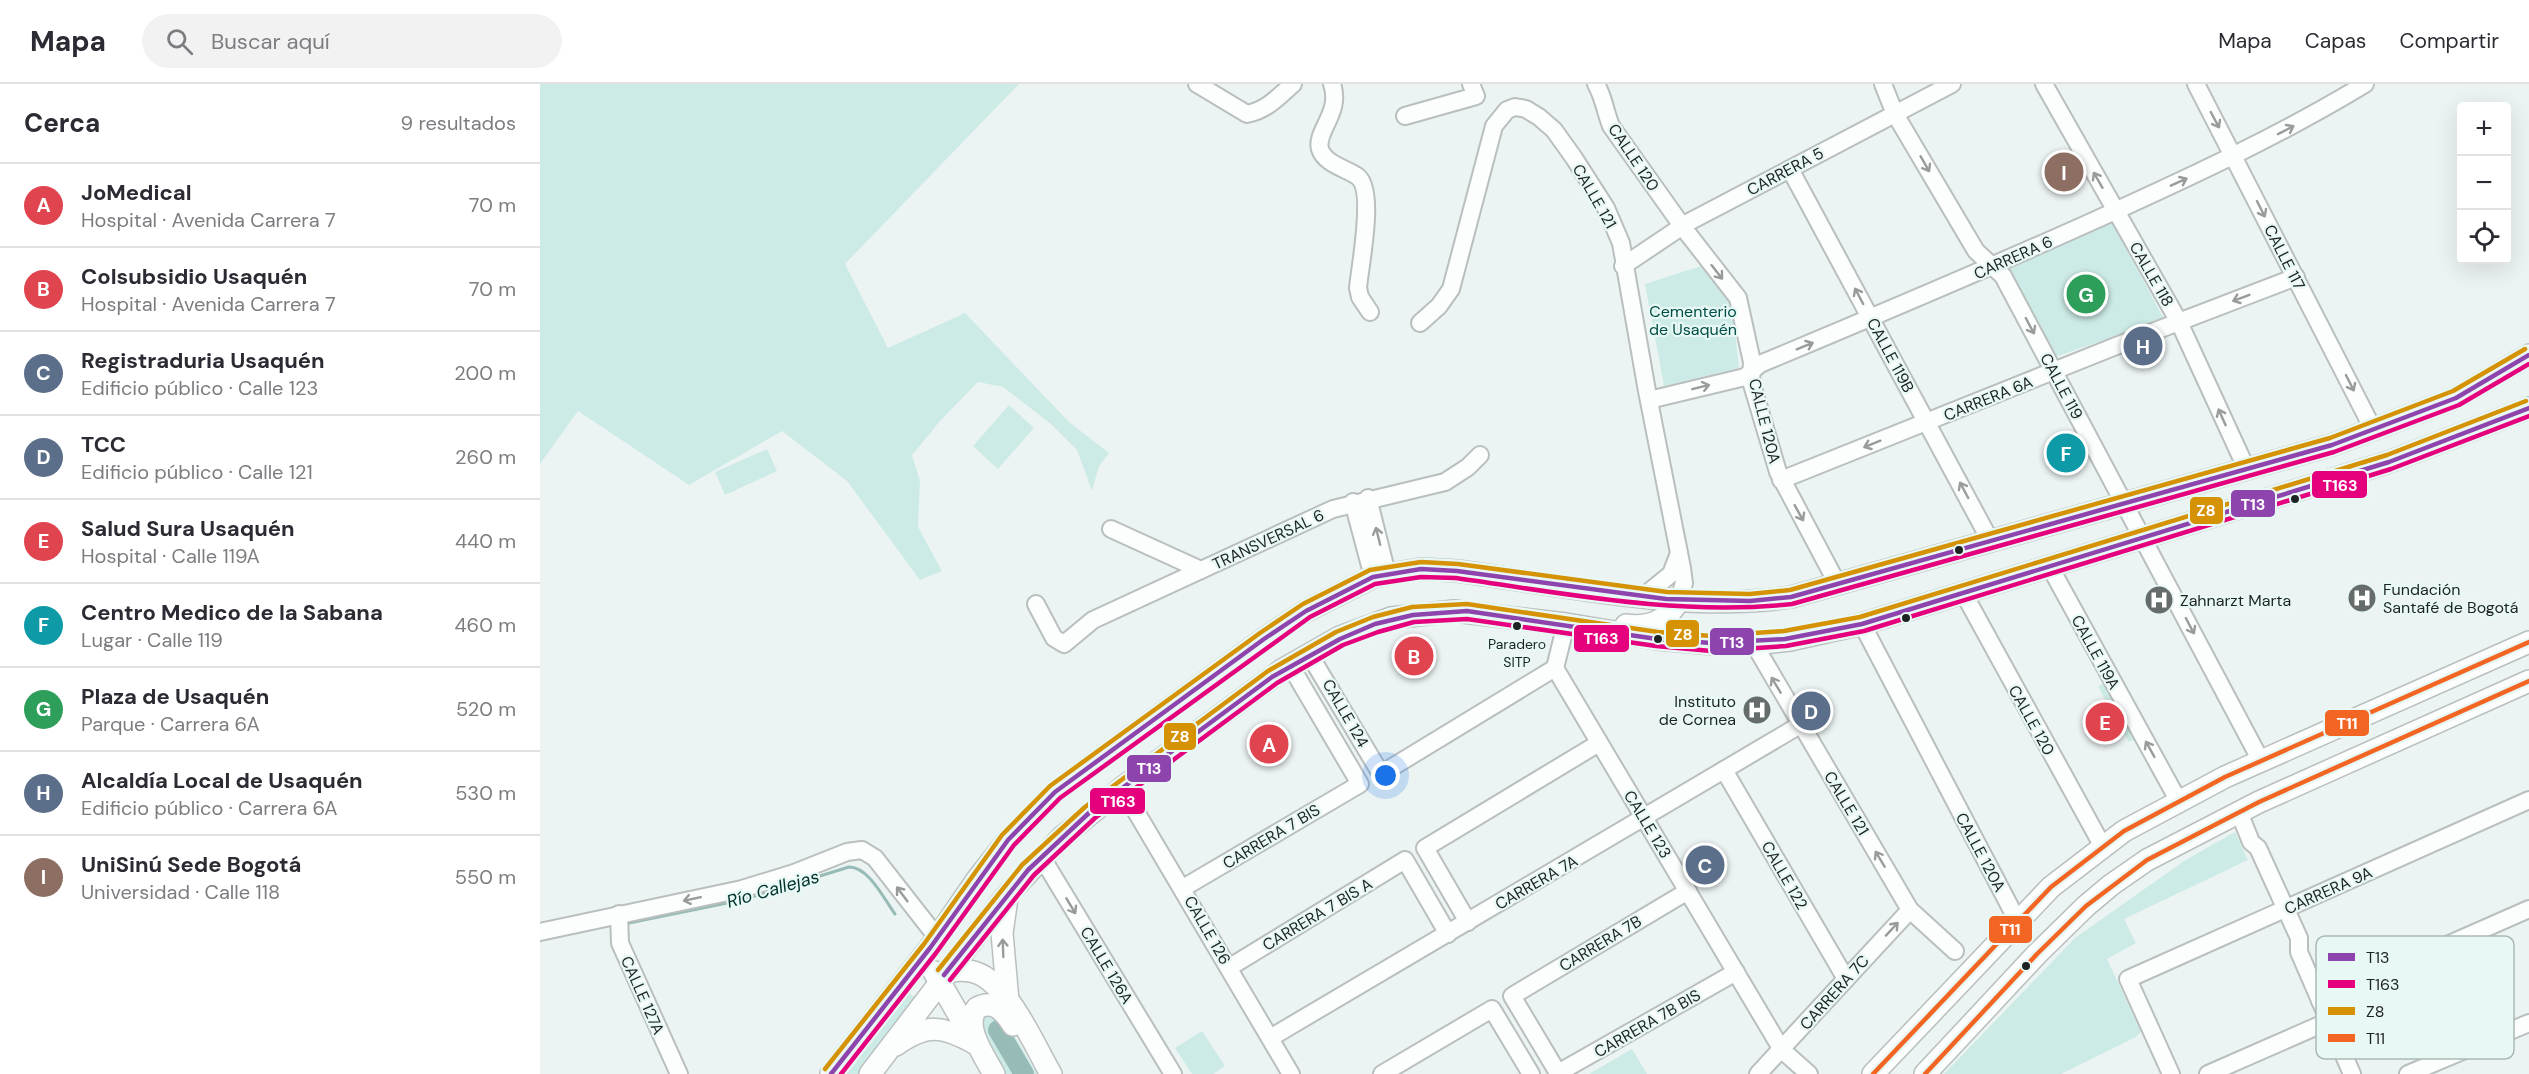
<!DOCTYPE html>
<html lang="es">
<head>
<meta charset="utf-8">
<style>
  body { margin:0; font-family:"DM Sans",sans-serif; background:#f2f2f3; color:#2b2b33 }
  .controls { position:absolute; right:18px; top:18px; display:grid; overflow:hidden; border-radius:6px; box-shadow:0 6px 24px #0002 }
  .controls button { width:54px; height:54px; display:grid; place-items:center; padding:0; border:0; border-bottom:2px solid #e1e1e2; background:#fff; color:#2b2b33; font:30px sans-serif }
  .you { position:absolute; left:846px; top:692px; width:21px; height:21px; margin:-15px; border:4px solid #fff; border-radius:50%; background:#1a73e8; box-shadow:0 0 0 9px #1a73e833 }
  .badge { display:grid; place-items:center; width:39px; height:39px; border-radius:50%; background:#b45309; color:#fff; font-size:20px; font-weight:700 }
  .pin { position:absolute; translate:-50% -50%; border:3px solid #fff; box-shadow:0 2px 6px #0006 }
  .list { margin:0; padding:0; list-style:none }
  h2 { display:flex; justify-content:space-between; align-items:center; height:78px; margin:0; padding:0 24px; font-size:26px }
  h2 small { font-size:20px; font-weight:400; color:#7c7c81 }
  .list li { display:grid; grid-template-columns:39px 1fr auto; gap:18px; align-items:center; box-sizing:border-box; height:84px; padding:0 24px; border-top:2px solid #e1e1e2 }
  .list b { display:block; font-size:22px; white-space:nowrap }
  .list p { margin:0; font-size:20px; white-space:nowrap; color:#7c7c81 }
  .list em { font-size:20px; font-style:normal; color:#7c7c81 }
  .icon { flex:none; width:33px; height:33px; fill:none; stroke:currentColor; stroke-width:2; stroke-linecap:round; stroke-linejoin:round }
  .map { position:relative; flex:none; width:1989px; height:990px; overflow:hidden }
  header { display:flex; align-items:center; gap:36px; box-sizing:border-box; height:84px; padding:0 30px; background:#fff; border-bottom:2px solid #e1e1e2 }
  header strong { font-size:28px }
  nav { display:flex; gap:33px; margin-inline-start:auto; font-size:21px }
  .search { width:420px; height:54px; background:#f2f2f3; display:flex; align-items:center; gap:15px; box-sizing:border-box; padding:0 21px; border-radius:33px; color:#7c7c81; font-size:22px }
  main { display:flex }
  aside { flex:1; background:#fff }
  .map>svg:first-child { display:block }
  .green { fill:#cdebe6 }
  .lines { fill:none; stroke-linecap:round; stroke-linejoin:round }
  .stream { stroke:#97bbb6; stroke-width:3 }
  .river { stroke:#97bbb6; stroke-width:20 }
  .minor-casing { stroke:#b9bfbe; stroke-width:20 }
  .major-casing { stroke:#b9bfbe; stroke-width:24 }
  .minor { stroke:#fcfdfd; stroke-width:16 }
  .major { stroke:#fcfdfd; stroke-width:21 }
  .bus-1-casing { stroke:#e8f8f5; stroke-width:9 }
  .bus-2-casing { stroke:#e8f8f5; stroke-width:9 }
  .bus-3-casing { stroke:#e8f8f5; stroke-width:9 }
  .bus-4-casing { stroke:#e8f8f5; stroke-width:9 }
  .bus-1 { stroke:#8e44ad; stroke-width:4.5 }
  .bus-2 { stroke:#e5007d; stroke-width:4.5 }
  .bus-3 { stroke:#d69205; stroke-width:4.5 }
  .bus-4 { stroke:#f26522; stroke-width:4.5 }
  .oneway { stroke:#989b9a }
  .bus-dot { fill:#1d2322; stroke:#e8f8f5; stroke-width:2 }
  .labels { text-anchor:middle; stroke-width:4.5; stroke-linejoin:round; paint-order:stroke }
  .bus-label { font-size:14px; fill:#1d2322; stroke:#e8f8f5 }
  .street-label { font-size:16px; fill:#1d2322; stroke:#e8f8f5 }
  .park-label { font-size:16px; fill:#004d47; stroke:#e8f8f5 }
  .poi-label { font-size:16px; fill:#1d2322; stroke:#e8f8f5; text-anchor:start }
  .water-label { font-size:18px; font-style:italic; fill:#00322d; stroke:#e8f8f5 }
  .key { fill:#e8f8f5; stroke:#abb8b6; stroke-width:1.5 }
  .key-label { font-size:16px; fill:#1d2322 }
  .line-badge { stroke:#e8f8f5; stroke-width:2 }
  .badge-label { font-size:16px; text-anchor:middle; font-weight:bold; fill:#fff }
</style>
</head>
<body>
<header>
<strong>Mapa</strong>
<div class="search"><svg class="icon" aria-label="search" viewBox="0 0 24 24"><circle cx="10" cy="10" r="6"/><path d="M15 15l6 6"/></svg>Buscar aquí</div>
<nav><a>Mapa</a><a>Capas</a><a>Compartir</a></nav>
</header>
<main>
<aside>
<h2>Cerca<small>9 resultados</small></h2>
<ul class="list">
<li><span class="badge" style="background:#e0444e">A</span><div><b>JoMedical</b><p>Hospital · Avenida Carrera 7</p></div><em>70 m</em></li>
<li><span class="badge" style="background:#e0444e">B</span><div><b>Colsubsidio Usaquén</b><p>Hospital · Avenida Carrera 7</p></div><em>70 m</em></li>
<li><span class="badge" style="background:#5c6f8a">C</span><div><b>Registraduria Usaquén</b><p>Edificio público · Calle 123</p></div><em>200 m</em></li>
<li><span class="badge" style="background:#5c6f8a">D</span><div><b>TCC</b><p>Edificio público · Calle 121</p></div><em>260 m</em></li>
<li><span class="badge" style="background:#e0444e">E</span><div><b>Salud Sura Usaquén</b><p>Hospital · Calle 119A</p></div><em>440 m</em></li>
<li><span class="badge" style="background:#0f9aa8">F</span><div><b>Centro Medico de la Sabana</b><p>Lugar · Calle 119</p></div><em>460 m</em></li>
<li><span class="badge" style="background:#2e9e5b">G</span><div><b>Plaza de Usaquén</b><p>Parque · Carrera 6A</p></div><em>520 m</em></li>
<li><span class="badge" style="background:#5c6f8a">H</span><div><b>Alcaldía Local de Usaquén</b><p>Edificio público · Carrera 6A</p></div><em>530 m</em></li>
<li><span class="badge" style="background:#8d6e63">I</span><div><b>UniSinú Sede Bogotá</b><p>Universidad · Calle 118</p></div><em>550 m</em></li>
</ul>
</aside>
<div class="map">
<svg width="1989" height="990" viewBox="0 0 1989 990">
  <rect width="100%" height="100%" fill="#ecf4f3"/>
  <!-- green -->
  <g class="green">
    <polygon points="0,0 479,0 305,180 348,264 425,229 529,338 569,369 559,382 552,407 537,366 511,340 463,303 438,298 400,337 372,371 380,397 378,443 402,487 380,496 307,397 242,347 149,401 38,327 0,380"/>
    <polygon points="1571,137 1624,235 1515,273 1467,186"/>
    <polygon points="1164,181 1187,212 1192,222 1199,284 1124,302 1105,200"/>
    <polygon points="469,321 494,344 458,385 433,362"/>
    <polygon points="227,365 237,387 185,411 175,388"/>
    <polygon points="1563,600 1576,622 1570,625 1558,602"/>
    <polygon points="1581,632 1594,656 1589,658 1576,634"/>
    <polygon points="1695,748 1708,776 1584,835 1596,859 1567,875 1601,948 1596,953 1521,990 1404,990 1535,854 1644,777"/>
    <polygon points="367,907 377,915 320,990 300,990"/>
    <polygon points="445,924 473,949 497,990 460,990 438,944"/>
    <polygon points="662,947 685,982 673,990 652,990 635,964"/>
    <polygon points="1092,965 1107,990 1049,990"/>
  </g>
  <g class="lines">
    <!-- stream -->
    <path class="stream" d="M89,839L202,816L309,783C329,783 344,815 355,830"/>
    <!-- river -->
    <polyline class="river" points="458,946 484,990"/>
    <!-- minor casing -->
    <g class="minor-casing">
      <g id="minor">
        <path d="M657,0L707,30C727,26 738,13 753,0"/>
        <path d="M792,0C802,29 775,47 780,65C785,80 805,84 817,92C836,105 820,181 818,204L820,213L830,228"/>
        <path d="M1056,0C1064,14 1065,27 1071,42L1145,146L1198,214L1212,278L1211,297L1238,388L1298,501"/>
        <polyline points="1343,0 1355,30 1436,167 1463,192 1721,677"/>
        <polyline points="1504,0 1639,238 1707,386"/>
        <polyline points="1656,0 1834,347"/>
        <polyline points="865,32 936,12 931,0"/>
        <polyline points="1250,85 1451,458"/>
        <polyline points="1083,182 1147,139 1412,0"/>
        <polyline points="880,239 899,222 911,205 954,42 967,26 975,23 986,25 999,33 1014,46 1034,74 1066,124 1081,159 1107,307 1142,484 1144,499 1139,515"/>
        <path d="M1109,316L1205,293L1220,280C1335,232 1449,184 1562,133C1652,92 1741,51 1825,0"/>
        <polyline points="1241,396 1576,262 1756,193"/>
        <polyline points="828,414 847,490"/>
        <polyline points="813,418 833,493"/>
        <polyline points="571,445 661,486"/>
        <polyline points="1510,483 1638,716"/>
        <polyline points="1424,510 1562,761"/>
        <polyline points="1104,512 1131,490 1139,469"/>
        <polyline points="496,520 514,554 524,560 553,536 793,425 905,398 928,383 940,371"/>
        <polyline points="1026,540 1015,584 1242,966 1269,990"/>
        <polyline points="1322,540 1477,836"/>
        <polyline points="1214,560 1370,826 1415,867"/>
        <polyline points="769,570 841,690 1015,584"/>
        <polyline points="1184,686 1306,895"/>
        <polyline points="582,704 751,990"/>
        <polyline points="1699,728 1711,758 1718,764 1759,854 1759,868 1812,990"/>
        <polyline points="501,772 633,990"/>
        <polyline points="643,804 820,700 750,581"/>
        <polyline points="1148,807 972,912 1018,989 1196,888"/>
        <polyline points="79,830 80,859 139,990"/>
        <polyline points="928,838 885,764 1059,659"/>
        <polyline points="0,848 202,805 254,789 307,768 322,766 335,774 396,852"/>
        <polyline points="690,883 865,776 908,850"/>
        <polyline points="1780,917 1989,825"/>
        <polyline points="730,954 1260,641"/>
        <polyline points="842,990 952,925 991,990"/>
        <polyline points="1218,990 1370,826"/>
        <polyline points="1631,990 1588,895 1989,716"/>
        <polyline points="1668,990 1798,933"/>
        <polyline points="1868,990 1989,939"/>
      </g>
    </g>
    <!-- major casing -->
    <g class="major-casing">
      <g id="major">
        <path d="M1086,541C1108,544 1129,537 1139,515"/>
        <polyline points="467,814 462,849 468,917"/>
        <polyline points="394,888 432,954"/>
        <path d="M398,889C408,887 420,885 430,887C466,893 494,961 511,990"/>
        <path d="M356,961C387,939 403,942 434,959"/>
        <path d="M291,990L390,864L436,797L468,756L515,708L724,555L766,527L833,493L881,485L917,487C1025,501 1143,529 1251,513L1792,361L1916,314L1989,271"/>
        <polyline points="330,990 467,811 522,753 582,704 742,586 800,553 851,534 914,527 1026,540 1117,555 1174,560 1214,560 1250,556 1322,540 1849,378 1989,324"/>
        <path d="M454,990C445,973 422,942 437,924C454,915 464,927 473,941"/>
        <polyline points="1333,990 1511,803 1584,747 1685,693 1989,558"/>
        <polyline points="1385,990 1497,870 1546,822 1571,801 1607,776 1719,718 1989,597"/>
      </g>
    </g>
    <!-- minor -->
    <use href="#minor" class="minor"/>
    <!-- major -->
    <use href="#major" class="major"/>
    <!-- bus-1 casing -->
    <g class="bus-1-casing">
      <g id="bus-1">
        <polyline points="404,891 488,786 550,728 732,593 800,555 835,540 873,531 927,527 1117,555 1171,559 1245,555 1322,540 1849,378 1989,324"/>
        <polyline points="291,990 390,864 468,756 515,708 724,555 766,527 833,493 881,485 917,487 1126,515 1210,517 1251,513 1792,361 1916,314 1989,271"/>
      </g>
    </g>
    <!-- bus-2 casing -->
    <g class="bus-2-casing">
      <g id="bus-2">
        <polyline points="410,896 494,791 555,734 737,599 803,561 838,548 874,538 927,535 1116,562 1171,567 1246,562 1324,547 1851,385 1989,332"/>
        <path d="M301,990L396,869L474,761L520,714L770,533L835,500L881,493L916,494C1028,510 1139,532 1252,520L1794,368L1919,321L1989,280"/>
      </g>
    </g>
    <!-- bus-3 casing -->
    <g class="bus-3-casing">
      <g id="bus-3">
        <polyline points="398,886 482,781 545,723 728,587 796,548 833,533 872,523 927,520 1118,548 1171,552 1244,547 1320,533 1847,371 1986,317"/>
        <polyline points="285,985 384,860 462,751 510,702 720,549 763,520 830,486 881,478 918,480 1127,508 1210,510 1250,506 1790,354 1913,307 1985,265"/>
      </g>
    </g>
    <!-- bus-4 casing -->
    <g class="bus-4-casing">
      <g id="bus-4">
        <polyline points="1333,990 1511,803 1584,747 1685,693 1989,558"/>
        <polyline points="1385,990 1497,870 1546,822 1607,776 1719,718 1989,597"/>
      </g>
    </g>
    <!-- bus-1 -->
    <use href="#bus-1" class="bus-1"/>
    <!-- bus-2 -->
    <use href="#bus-2" class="bus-2"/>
    <!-- bus-3 -->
    <use href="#bus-3" class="bus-3"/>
    <!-- bus-4 -->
    <use href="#bus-4" class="bus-4"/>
  </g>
  <!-- one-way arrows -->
  <defs><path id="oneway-shaft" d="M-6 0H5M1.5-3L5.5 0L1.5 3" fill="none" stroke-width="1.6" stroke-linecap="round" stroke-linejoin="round" transform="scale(1.5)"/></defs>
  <g class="oneway">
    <use href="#oneway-shaft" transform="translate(1675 36) rotate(62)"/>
    <use href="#oneway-shaft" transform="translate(1746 46) rotate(-27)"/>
    <use href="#oneway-shaft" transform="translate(1385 80) rotate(60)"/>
    <use href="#oneway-shaft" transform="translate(1558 96) rotate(-120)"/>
    <use href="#oneway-shaft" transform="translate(1639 98) rotate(-24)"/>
    <use href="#oneway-shaft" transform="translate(1721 125) rotate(63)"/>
    <use href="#oneway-shaft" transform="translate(1177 188) rotate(52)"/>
    <use href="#oneway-shaft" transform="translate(1319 212) rotate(-118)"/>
    <use href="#oneway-shaft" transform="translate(1701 214) rotate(159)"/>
    <use href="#oneway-shaft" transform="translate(1490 242) rotate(62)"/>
    <use href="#oneway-shaft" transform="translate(1265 262) rotate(-22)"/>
    <use href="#oneway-shaft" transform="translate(1810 299) rotate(63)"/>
    <use href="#oneway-shaft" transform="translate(1161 303) rotate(-14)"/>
    <use href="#oneway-shaft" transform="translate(1682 333) rotate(-114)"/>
    <use href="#oneway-shaft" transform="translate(1332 360) rotate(158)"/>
    <use href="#oneway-shaft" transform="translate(1424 406) rotate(-118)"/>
    <use href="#oneway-shaft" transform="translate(1259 429) rotate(61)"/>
    <use href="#oneway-shaft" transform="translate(838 452) rotate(-104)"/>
    <use href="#oneway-shaft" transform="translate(1650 542) rotate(62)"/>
    <use href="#oneway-shaft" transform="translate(1236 601) rotate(-121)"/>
    <use href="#oneway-shaft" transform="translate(1610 665) rotate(-119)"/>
    <use href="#oneway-shaft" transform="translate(1340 775) rotate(-121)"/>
    <use href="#oneway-shaft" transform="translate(362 810) rotate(-127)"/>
    <use href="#oneway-shaft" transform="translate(152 815) rotate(168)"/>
    <use href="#oneway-shaft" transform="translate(531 822) rotate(59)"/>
    <use href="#oneway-shaft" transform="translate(1352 845) rotate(-47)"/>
    <use href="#oneway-shaft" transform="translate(463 864) rotate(-92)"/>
  </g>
  <!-- icons -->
  <defs>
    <g id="hospital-disc" transform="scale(1.5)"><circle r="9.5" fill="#656c6b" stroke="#e8f8f5"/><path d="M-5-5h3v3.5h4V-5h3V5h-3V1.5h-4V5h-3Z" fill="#fff"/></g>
  </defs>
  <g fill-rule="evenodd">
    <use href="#hospital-disc" x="1822" y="514"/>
    <use href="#hospital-disc" x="1619" y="516"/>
    <use href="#hospital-disc" x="1217" y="626"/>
  </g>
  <!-- markers -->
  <g class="bus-dot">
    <circle cx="1755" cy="415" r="5"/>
    <circle cx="1419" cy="466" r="5"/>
    <circle cx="1366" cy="534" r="5"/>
    <circle cx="977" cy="542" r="5"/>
    <circle cx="1118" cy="555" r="5"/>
    <circle cx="1486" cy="882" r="5"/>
  </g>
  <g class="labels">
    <!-- bus labels -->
    <g class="bus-label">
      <text x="977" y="565">Paradero<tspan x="977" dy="18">SITP</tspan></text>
    </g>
    <!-- street labels -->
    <g class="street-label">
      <text transform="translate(1094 73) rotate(56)" y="6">CALLE 120</text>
      <text transform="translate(1245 87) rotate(-28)" y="6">CARRERA 5</text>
      <text transform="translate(1055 112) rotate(60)" y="6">CALLE 121</text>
      <text transform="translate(1473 173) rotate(-24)" y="6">CARRERA 6</text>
      <text transform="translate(1745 173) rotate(63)" y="6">CALLE 117</text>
      <text transform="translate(1612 190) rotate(60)" y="6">CALLE 118</text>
      <text transform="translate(1351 271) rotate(62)" y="6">CALLE 119B</text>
      <text transform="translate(1522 302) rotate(62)" y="6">CALLE 119</text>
      <text transform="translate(1448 314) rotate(-22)" y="6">CARRERA 6A</text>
      <text transform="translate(1225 337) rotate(76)" y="6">CALLE 120A</text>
      <text transform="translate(728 455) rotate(-25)" y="6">TRANSVERSAL 6</text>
      <text transform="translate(1556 568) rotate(61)" y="6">CALLE 119A</text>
      <text transform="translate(806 629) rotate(60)" y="6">CALLE 124</text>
      <text transform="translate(1492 636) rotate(61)" y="6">CALLE 120</text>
      <text transform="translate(1307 719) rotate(59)" y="6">CALLE 121</text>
      <text transform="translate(1108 740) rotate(59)" y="6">CALLE 123</text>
      <text transform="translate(731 752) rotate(-31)" y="6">CARRERA 7 BIS</text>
      <text transform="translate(1441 768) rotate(62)" y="6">CALLE 120A</text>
      <text transform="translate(1245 791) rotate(60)" y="6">CALLE 122</text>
      <text transform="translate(996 798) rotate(-30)" y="6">CARRERA 7A</text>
      <text transform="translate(1788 806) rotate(-24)" y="6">CARRERA 9A</text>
      <text transform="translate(777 830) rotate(-31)" y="6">CARRERA 7 BIS A</text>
      <text transform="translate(668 846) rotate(60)" y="6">CALLE 126</text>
      <text transform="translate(1060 859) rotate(-31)" y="6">CARRERA 7B</text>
      <text transform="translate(567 881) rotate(59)" y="6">CALLE 126A</text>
      <text transform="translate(1294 908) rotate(-48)" y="6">CARRERA 7C</text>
      <text transform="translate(103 911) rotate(66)" y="6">CALLE 127A</text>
      <text transform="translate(1107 939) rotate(-30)" y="6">CARRERA 7B BIS</text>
    </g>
    <!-- park labels -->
    <g class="park-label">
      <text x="1153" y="233">Cementerio<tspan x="1153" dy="18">de Usaquén</tspan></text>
    </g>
    <!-- poi labels -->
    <g class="poi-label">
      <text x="1843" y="511">Fundación<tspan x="1843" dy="18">Santafé de Bogotá</tspan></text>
      <text x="1640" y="522">Zahnarzt Marta</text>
      <text x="1196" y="623" text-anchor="end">Instituto<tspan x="1196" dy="18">de Cornea</tspan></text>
    </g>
    <!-- water labels -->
    <g class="water-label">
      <text transform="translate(233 805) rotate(-16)" y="6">Río Callejas</text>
    </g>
  </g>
  <!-- legend -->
  <rect x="1776" y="852" width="198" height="123" rx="9" class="key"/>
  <rect x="1788" y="869" width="27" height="8" fill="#8e44ad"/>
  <rect x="1788" y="896" width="27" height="8" fill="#e5007d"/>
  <rect x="1788" y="923" width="27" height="8" fill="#d69205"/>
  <rect x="1788" y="950" width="27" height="8" fill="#f26522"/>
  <g class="key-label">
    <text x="1826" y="879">T13</text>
    <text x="1826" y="906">T163</text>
    <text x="1826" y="933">Z8</text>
    <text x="1826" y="960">T11</text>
  </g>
  <g class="line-badge">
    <rect x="1771" y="386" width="57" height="29" rx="6" fill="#e5007d"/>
    <rect x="1690" y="405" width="46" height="29" rx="6" fill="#8e44ad"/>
    <rect x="1649" y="412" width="35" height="29" rx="6" fill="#d69205"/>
    <rect x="1125" y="535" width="35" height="29" rx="6" fill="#d69205"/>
    <rect x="1033" y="540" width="57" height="29" rx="6" fill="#e5007d"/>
    <rect x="1169" y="543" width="46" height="29" rx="6" fill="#8e44ad"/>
    <rect x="1784" y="625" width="46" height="28" rx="6" fill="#f26522"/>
    <rect x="623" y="638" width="34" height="29" rx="6" fill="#d69205"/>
    <rect x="586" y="670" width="46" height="29" rx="6" fill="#8e44ad"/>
    <rect x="549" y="703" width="57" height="28" rx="6" fill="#e5007d"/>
    <rect x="1448" y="831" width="45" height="29" rx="6" fill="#f26522"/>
  </g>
  <g class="badge-label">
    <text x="1800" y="407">T163</text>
    <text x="1713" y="426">T13</text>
    <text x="1666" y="432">Z8</text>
    <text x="1143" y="556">Z8</text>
    <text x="1061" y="560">T163</text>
    <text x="1192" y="564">T13</text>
    <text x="1807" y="645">T11</text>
    <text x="640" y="658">Z8</text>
    <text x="609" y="690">T13</text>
    <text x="578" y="723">T163</text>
    <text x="1470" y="851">T11</text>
  </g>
</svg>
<div class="controls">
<button>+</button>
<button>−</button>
<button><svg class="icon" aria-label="locate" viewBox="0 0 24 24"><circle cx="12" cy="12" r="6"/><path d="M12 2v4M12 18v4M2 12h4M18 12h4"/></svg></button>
</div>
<div class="you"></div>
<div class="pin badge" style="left:729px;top:660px;background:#e0444e">A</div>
<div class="pin badge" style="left:874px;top:572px;background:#e0444e">B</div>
<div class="pin badge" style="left:1165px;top:781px;background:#5c6f8a">C</div>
<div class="pin badge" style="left:1271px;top:627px;background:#5c6f8a">D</div>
<div class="pin badge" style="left:1565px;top:638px;background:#e0444e">E</div>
<div class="pin badge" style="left:1526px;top:369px;background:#0f9aa8">F</div>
<div class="pin badge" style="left:1546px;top:210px;background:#2e9e5b">G</div>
<div class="pin badge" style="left:1603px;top:262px;background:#5c6f8a">H</div>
<div class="pin badge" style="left:1524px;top:88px;background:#8d6e63">I</div>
</div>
</main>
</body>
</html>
